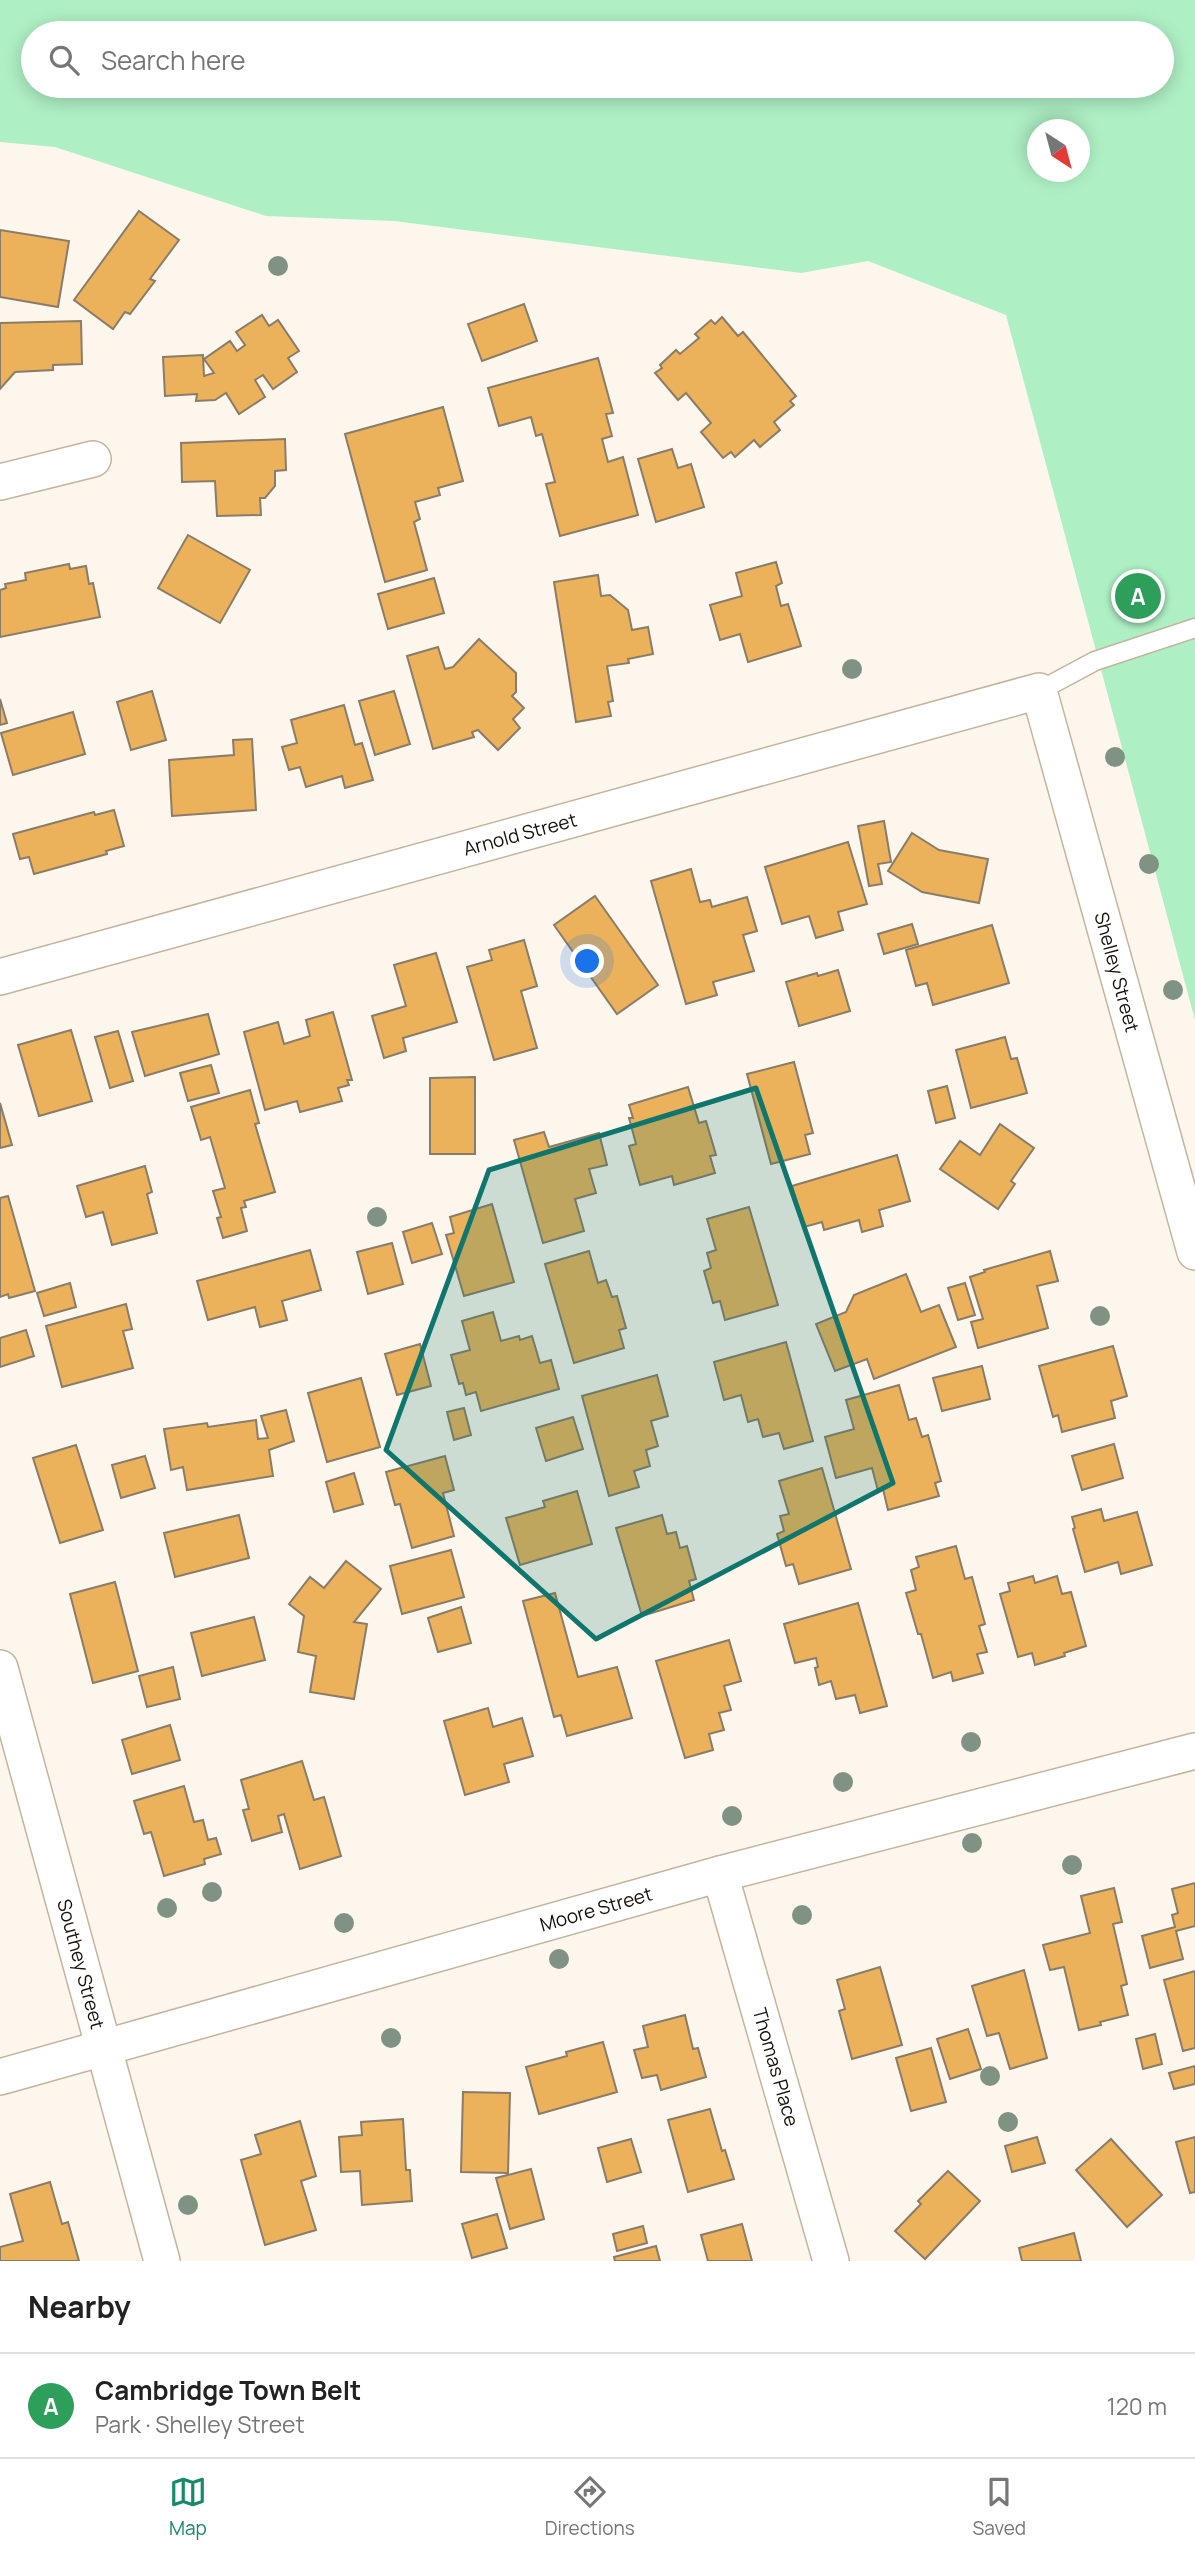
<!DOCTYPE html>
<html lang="en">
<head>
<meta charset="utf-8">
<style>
  body { margin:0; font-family:Manrope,sans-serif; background:#f2f2f2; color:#222 }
  .compass { position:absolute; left:1027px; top:119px; width:63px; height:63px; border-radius:50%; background:#fff; box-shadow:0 4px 18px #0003; rotate:144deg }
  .you { position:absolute; left:588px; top:962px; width:24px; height:24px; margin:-18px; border:5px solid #fff; border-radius:50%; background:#1a73e8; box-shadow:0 0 0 10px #1a73e833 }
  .badge { display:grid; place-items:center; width:46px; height:46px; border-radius:50%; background:#178a6a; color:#fff; font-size:23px; font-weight:700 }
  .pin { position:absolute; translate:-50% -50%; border:4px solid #fff; box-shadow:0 2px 7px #0006 }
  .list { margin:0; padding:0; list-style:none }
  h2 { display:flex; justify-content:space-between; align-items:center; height:91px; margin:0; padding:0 28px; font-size:30px }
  h2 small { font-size:23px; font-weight:400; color:#767676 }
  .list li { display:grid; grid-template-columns:46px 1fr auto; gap:21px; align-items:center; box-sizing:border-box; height:105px; padding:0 28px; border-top:2px solid #e0e0e0 }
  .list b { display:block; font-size:26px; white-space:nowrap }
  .list p { margin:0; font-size:23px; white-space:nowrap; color:#767676 }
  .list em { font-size:23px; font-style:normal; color:#767676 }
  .icon { flex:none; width:38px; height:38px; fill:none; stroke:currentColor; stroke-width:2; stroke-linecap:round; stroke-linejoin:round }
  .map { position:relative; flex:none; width:1195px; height:2261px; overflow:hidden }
  .search { position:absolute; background:#fff; box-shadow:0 4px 18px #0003; left:21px; right:21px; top:21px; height:77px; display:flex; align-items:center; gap:18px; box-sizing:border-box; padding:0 24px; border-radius:38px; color:#767676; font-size:26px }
  .sheet { height:196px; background:#fff }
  nav { display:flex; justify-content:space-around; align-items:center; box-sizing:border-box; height:98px; border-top:2px solid #e0e0e0; background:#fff; font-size:19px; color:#767676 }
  nav a { display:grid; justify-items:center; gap:4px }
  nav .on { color:#178a6a }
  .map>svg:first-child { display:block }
  .green { fill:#aeefc3; fill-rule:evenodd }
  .building { fill:#ecb25b; stroke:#8b7c67; stroke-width:2 }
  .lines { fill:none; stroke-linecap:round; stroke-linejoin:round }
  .service-casing { stroke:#c4b49e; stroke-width:21 }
  .minor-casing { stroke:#c4b49e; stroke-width:38 }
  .service { stroke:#fff; stroke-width:18 }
  .minor { stroke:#fff; stroke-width:35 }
  .tree { fill:#809281 }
  .marked { fill:#0f766e; fill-opacity:0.2; stroke:#0f766e; stroke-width:5; stroke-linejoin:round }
  .labels { text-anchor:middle; stroke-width:5; stroke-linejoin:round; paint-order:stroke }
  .street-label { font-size:19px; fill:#161109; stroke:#fff }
</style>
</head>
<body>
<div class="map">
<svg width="1195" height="2261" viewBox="0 0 1195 2261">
  <rect width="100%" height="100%" fill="#fdf6ed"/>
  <!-- green -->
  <path class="green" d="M0,0H1195V1020L1006,315L868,261L801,273L394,221L266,216L55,147L0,142ZM33,33H1162V86H33ZM1038,130H1080V172H1038Z"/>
  <!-- building -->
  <g class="building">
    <polygon points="139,211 179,240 150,279 155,281 130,314 125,312 113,329 74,300"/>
    <polygon points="0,230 69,241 58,307 0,297"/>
    <polygon points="524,304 537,341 482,361 468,324"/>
    <polygon points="262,315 269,326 278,320 299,351 288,358 297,372 273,389 263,375 255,380 265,397 239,414 226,393 215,400 196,401 197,394 165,396 163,357 203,355 204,376 214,373 204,359 230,341 237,351 245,345 236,332"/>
    <polygon points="722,317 738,336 743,332 796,396 790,401 794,405 774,422 780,430 760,447 754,440 735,457 731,452 723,458 701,432 711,423 686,393 678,400 655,373 662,368 660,365 676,350 680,354 699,338 695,334 711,320 715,324"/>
    <polygon points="81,321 82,364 53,365 53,370 15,372 0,389 0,323"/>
    <polygon points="598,358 613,413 606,414 612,436 602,439 608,462 623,457 638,515 560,536 546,484 555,482 542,434 536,436 531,417 499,426 488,388"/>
    <polygon points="443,407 463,481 438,488 440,495 415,502 420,519 414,522 427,570 385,582 345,434"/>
    <polygon points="285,439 286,470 275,471 275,486 265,498 260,498 261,515 217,516 215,481 182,482 181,443"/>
    <polygon points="672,449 678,468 691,464 704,507 656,522 638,459"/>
    <polygon points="188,535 250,570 220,623 158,588"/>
    <polygon points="776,562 782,583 776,586 781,606 788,604 801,646 748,662 740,634 720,640 710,605 742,596 736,573"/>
    <polygon points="69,564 70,569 86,566 89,584 93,583 100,617 0,637 0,590 6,588 5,584 26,580 25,573"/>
    <polygon points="598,575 601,596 610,595 628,610 632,630 648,627 653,654 628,659 629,663 607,666 613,701 608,702 611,716 576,722 554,582"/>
    <polygon points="434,578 444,613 388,629 378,594"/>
    <polygon points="479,639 516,673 516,692 512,696 524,708 513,719 520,728 498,750 478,730 472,732 474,737 433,749 407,656 438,647 445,669 453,667"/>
    <polygon points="152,691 166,740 131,750 117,702"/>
    <polygon points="394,691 410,744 375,755 359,701"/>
    <polygon points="0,699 7,723 0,725"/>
    <polygon points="344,705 355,745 362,743 373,780 345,788 342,776 306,787 300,767 289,770 282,747 297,743 291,720"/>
    <polygon points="73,712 85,754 13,775 1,733"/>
    <polygon points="252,739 256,810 172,816 169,760 234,755 233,740"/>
    <polygon points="114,810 124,846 106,851 107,854 34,874 29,857 20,859 13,834 94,812 95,815"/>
    <polygon points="884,821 891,862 878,864 882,884 869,886 858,826"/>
    <polygon points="912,833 939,850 988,859 979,903 922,892 888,871"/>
    <polygon points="848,842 867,904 838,912 843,930 816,938 809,916 782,924 765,867"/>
    <polygon points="691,869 700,902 710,900 712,907 747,897 757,931 743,935 754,971 713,982 717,995 686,1004 651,881"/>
    <polygon points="595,896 658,985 617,1014 554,925"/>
    <polygon points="912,924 918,944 884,954 878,934"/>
    <polygon points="992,925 1009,983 933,1005 927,983 916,986 906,950"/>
    <polygon points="524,940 537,986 521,991 537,1048 494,1060 467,967 492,960 489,950"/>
    <polygon points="436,953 457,1022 403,1038 406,1051 384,1058 372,1016 406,1006 394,965"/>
    <polygon points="838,970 850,1011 799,1026 786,982 817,973 818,976"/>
    <polygon points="333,1012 352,1080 347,1080 349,1085 338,1088 342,1101 300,1112 297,1101 265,1110 244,1032 278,1022 284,1044 310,1036 306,1020"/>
    <polygon points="208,1014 219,1054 145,1076 132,1032"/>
    <polygon points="71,1030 92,1101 39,1116 18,1045"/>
    <polygon points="118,1031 133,1081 110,1088 95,1037"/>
    <polygon points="1005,1037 1011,1059 1017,1058 1027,1093 971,1108 956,1050"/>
    <polygon points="794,1062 813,1133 805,1135 810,1154 771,1164 747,1074"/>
    <polygon points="211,1065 219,1093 188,1101 180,1073"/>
    <polygon points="475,1077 475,1154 430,1154 430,1078"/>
    <polygon points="947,1086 955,1118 936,1123 928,1091"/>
    <polygon points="688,1087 699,1123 706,1121 716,1155 710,1156 715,1173 674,1185 672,1176 640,1185 629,1146 636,1144 629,1118 633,1118 629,1105"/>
    <polygon points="250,1090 259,1123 255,1124 275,1192 244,1201 246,1207 241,1208 247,1231 223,1238 217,1218 221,1217 213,1191 225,1188 210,1137 201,1140 191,1107"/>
    <polygon points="0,1103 12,1145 0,1148"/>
    <polygon points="1000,1124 1034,1148 1011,1181 1015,1184 998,1209 940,1169 960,1141 980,1155"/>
    <polygon points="544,1132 549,1147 599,1133 607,1165 589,1169 596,1193 575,1199 584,1231 543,1243 514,1140"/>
    <polygon points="897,1155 910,1201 879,1210 883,1226 862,1232 859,1220 824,1230 822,1222 804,1227 792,1186"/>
    <polygon points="145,1166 152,1192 147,1194 157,1233 112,1245 103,1212 86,1217 77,1186"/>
    <polygon points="8,1196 35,1291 9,1298 8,1294 0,1297 0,1198"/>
    <polygon points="492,1204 514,1282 464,1296 446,1235 454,1233 450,1217"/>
    <polygon points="749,1207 778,1305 725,1320 720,1301 713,1303 704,1271 711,1268 707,1253 716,1250 707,1219"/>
    <polygon points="432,1223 442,1254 412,1263 403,1232"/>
    <polygon points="392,1243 403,1284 368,1294 357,1252"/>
    <polygon points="310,1250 321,1290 282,1301 287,1320 260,1327 255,1307 208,1320 197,1281"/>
    <polygon points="589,1251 598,1283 606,1280 612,1297 617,1296 626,1328 619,1330 624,1348 574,1363 545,1264"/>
    <polygon points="1050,1251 1058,1281 1037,1286 1048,1328 978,1348 971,1322 983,1319 970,1277 985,1272 984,1270"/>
    <polygon points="906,1274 921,1312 939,1305 956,1347 874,1379 867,1359 835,1371 816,1324 846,1312 854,1295"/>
    <polygon points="70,1283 76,1307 44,1316 37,1293"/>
    <polygon points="965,1283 975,1315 958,1320 948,1288"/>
    <polygon points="126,1304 132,1329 123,1331 133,1368 62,1387 46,1326"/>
    <polygon points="493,1312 501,1341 519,1336 520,1340 532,1336 540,1363 551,1360 559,1389 481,1411 476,1392 466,1395 463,1383 459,1384 451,1355 470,1350 462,1321"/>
    <polygon points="26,1330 34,1356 0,1367 0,1338"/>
    <polygon points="786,1342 813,1441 784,1449 779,1433 763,1437 758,1419 748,1422 741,1395 724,1400 714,1362"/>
    <polygon points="420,1344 431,1386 397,1395 385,1354"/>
    <polygon points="1113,1346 1127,1396 1111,1401 1115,1418 1062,1432 1058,1415 1053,1417 1039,1366"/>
    <polygon points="982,1366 990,1399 942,1411 933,1378"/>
    <polygon points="657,1375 668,1416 651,1421 658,1446 646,1450 650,1466 634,1471 639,1487 609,1496 582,1396"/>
    <polygon points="361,1378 380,1447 327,1462 308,1393"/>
    <polygon points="899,1385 909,1420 916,1418 922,1437 928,1435 941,1481 935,1483 939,1496 888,1510 883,1489 878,1491 872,1468 836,1478 825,1437 854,1429 846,1400"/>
    <polygon points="464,1408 471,1435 454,1440 447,1412"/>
    <polygon points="286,1410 294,1441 269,1450 273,1476 187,1490 183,1467 171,1470 164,1429 207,1423 208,1427 256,1420 258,1439 268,1438 261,1416"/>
    <polygon points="573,1417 583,1449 546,1461 536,1428"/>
    <polygon points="1114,1444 1123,1478 1082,1490 1072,1456"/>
    <polygon points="76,1445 103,1530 60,1543 33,1458"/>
    <polygon points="145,1456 155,1488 121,1498 112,1465"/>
    <polygon points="445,1456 454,1490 443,1493 454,1536 412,1548 400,1504 395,1505 386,1472"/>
    <polygon points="822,1468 851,1569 799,1584 793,1564 786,1566 777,1534 784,1531 780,1516 789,1514 779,1481"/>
    <polygon points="354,1473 363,1504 334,1512 326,1482"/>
    <polygon points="577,1491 592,1544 520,1565 506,1518 545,1507 543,1501"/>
    <polygon points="1101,1509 1104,1521 1137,1512 1152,1565 1121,1574 1118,1562 1085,1572 1073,1529 1075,1528 1072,1517"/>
    <polygon points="239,1515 249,1558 175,1577 164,1533"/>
    <polygon points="662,1515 667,1534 676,1532 680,1548 687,1546 696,1579 689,1581 694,1600 642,1616 616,1528"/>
    <polygon points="956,1546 965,1579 972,1577 985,1624 979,1626 987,1652 977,1654 983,1673 953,1681 951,1672 933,1678 921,1634 918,1634 906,1593 916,1590 911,1570 919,1567 916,1557"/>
    <polygon points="451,1550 464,1597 402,1614 390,1566"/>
    <polygon points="346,1561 381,1589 354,1622 367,1624 354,1699 310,1692 316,1656 298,1652 304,1616 289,1604 310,1577 324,1588"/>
    <polygon points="1033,1576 1035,1583 1057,1576 1062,1594 1071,1592 1086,1646 1064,1653 1065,1656 1035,1665 1032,1653 1018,1657 1000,1594 1010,1591 1008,1583"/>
    <polygon points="115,1582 138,1671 93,1683 70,1594"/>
    <polygon points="555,1593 578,1677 617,1667 632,1718 567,1736 561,1715 554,1717 523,1601"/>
    <polygon points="858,1603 887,1706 860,1713 855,1695 836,1699 831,1681 819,1685 815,1668 818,1667 816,1658 795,1663 784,1624"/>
    <polygon points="461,1607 471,1643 438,1652 428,1618"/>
    <polygon points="254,1617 265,1660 202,1676 191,1633"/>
    <polygon points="729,1640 741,1681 724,1686 731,1710 719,1713 724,1730 709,1734 713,1750 685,1758 656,1661"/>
    <polygon points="173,1667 180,1699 147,1707 139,1676"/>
    <polygon points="488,1708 493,1727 522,1718 533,1756 504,1764 509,1782 465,1795 444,1721"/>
    <polygon points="170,1725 180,1760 132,1774 122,1740"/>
    <polygon points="302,1761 314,1800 324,1797 341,1856 300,1869 284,1814 278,1816 282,1832 252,1841 243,1810 249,1809 241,1780"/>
    <polygon points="184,1786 194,1822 203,1820 208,1840 216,1838 221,1854 204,1859 205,1864 164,1876 151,1832 144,1834 134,1801"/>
    <polygon points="1195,1883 1195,1926 1176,1931 1183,1959 1150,1968 1142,1936 1175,1927 1172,1915 1178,1913 1172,1889"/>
    <polygon points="1114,1888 1122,1922 1113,1924 1127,1984 1121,1986 1128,2015 1100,2022 1101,2025 1079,2030 1064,1967 1050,1970 1043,1945 1090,1933 1081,1896"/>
    <polygon points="880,1967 902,2045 852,2059 839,2011 845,2009 837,1980"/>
    <polygon points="1024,1970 1047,2058 1010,2069 999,2033 987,2036 972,1986"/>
    <polygon points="1195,1971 1195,2048 1183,2051 1164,1980"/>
    <polygon points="685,2015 693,2049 698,2048 706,2077 661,2090 657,2075 642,2078 634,2050 648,2047 643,2026"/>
    <polygon points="968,2029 981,2069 950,2079 937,2039"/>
    <polygon points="1155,2034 1162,2064 1143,2069 1136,2039"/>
    <polygon points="603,2042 617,2092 539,2114 526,2067 567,2056 566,2052"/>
    <polygon points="931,2048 946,2102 911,2111 896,2058"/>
    <polygon points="1195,2066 1195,2084 1174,2089 1169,2073"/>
    <polygon points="463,2092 510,2093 508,2173 461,2172"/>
    <polygon points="710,2109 722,2151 725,2150 734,2179 688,2192 668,2120"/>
    <polygon points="403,2119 406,2170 410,2170 412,2201 362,2205 360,2171 341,2172 339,2137 362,2135 361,2122"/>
    <polygon points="300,2121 316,2176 301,2181 316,2230 265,2245 241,2160 261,2154 255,2135"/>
    <polygon points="1037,2137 1045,2163 1012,2172 1005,2146"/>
    <polygon points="1195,2137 1195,2192 1190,2193 1176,2142"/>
    <polygon points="631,2139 641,2172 607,2182 598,2148"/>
    <polygon points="1111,2139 1162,2195 1127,2227 1076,2170"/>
    <polygon points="531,2169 544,2219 510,2229 496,2178"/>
    <polygon points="948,2171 980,2201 925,2259 895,2231 921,2204 918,2201"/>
    <polygon points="50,2182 62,2224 68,2222 79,2261 0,2261 0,2247 23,2241 10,2194"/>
    <polygon points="497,2214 507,2248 472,2258 462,2224"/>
    <polygon points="742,2224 752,2261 708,2261 701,2235"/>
    <polygon points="643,2226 647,2243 617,2251 613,2234"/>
    <polygon points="1074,2233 1081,2261 1022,2261 1019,2248"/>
    <polygon points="656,2246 660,2261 615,2261 614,2257"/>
  </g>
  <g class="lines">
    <!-- service casing -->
    <g class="service-casing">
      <polyline id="service" points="1039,691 1095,661 1195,628"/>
    </g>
    <!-- minor casing -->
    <g class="minor-casing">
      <g id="minor">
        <polyline points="0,482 93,459"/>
        <polyline points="0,977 1039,691 1195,1252"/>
        <polyline points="0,1668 162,2261"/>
        <polyline points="720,1874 831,2261"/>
        <polyline points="0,2077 720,1874 1195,1751"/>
      </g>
    </g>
    <!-- service -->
    <use href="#service" class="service"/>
    <!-- minor -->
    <use href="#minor" class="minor"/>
  </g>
  <!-- trees -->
  <g class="tree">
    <circle cx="278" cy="266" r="10"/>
    <circle cx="852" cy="669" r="10"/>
    <circle cx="1115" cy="757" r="10"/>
    <circle cx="1149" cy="864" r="10"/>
    <circle cx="1173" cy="990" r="10"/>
    <circle cx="377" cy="1217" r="10"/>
    <circle cx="1100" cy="1316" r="10"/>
    <circle cx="971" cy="1742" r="10"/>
    <circle cx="843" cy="1782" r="10"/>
    <circle cx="732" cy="1816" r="10"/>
    <circle cx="972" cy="1843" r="10"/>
    <circle cx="1072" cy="1865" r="10"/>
    <circle cx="212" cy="1892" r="10"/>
    <circle cx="167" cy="1908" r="10"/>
    <circle cx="802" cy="1915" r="10"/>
    <circle cx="344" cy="1923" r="10"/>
    <circle cx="559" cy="1959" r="10"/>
    <circle cx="391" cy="2038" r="10"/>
    <circle cx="990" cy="2076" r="10"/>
    <circle cx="1008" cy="2122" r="10"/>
    <circle cx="188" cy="2205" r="10"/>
  </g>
  <!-- marked area -->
  <path class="marked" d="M756,1088L893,1483L596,1639L386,1450L489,1170Z"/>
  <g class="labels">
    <!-- street labels -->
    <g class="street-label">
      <text transform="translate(520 834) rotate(-15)" y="7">Arnold Street</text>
      <text transform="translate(1117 972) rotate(75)" y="7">Shelley Street</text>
      <text transform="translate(596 1909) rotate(-16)" y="7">Moore Street</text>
      <text transform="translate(81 1964) rotate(75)" y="7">Southey Street</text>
      <text transform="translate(776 2067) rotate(74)" y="7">Thomas Place</text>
    </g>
  </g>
</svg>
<svg class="compass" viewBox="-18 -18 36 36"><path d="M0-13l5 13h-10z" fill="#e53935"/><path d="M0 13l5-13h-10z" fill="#767676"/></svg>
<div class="you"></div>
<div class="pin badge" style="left:1138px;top:596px;background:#2e9e5b">A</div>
<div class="search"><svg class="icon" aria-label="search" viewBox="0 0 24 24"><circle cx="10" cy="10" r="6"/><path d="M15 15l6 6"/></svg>Search here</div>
</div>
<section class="sheet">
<h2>Nearby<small></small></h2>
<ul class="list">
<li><span class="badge" style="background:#2e9e5b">A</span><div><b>Cambridge Town Belt</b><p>Park · Shelley Street</p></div><em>120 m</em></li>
</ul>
</section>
<nav>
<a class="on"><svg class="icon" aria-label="map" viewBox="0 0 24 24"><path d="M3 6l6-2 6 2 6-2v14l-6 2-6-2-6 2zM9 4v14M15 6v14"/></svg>Map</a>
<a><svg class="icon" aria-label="directions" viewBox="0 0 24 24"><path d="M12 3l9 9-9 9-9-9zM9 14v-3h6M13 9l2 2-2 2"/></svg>Directions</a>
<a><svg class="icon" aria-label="saved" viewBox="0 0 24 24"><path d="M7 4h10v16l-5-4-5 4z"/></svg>Saved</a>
</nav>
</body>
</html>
